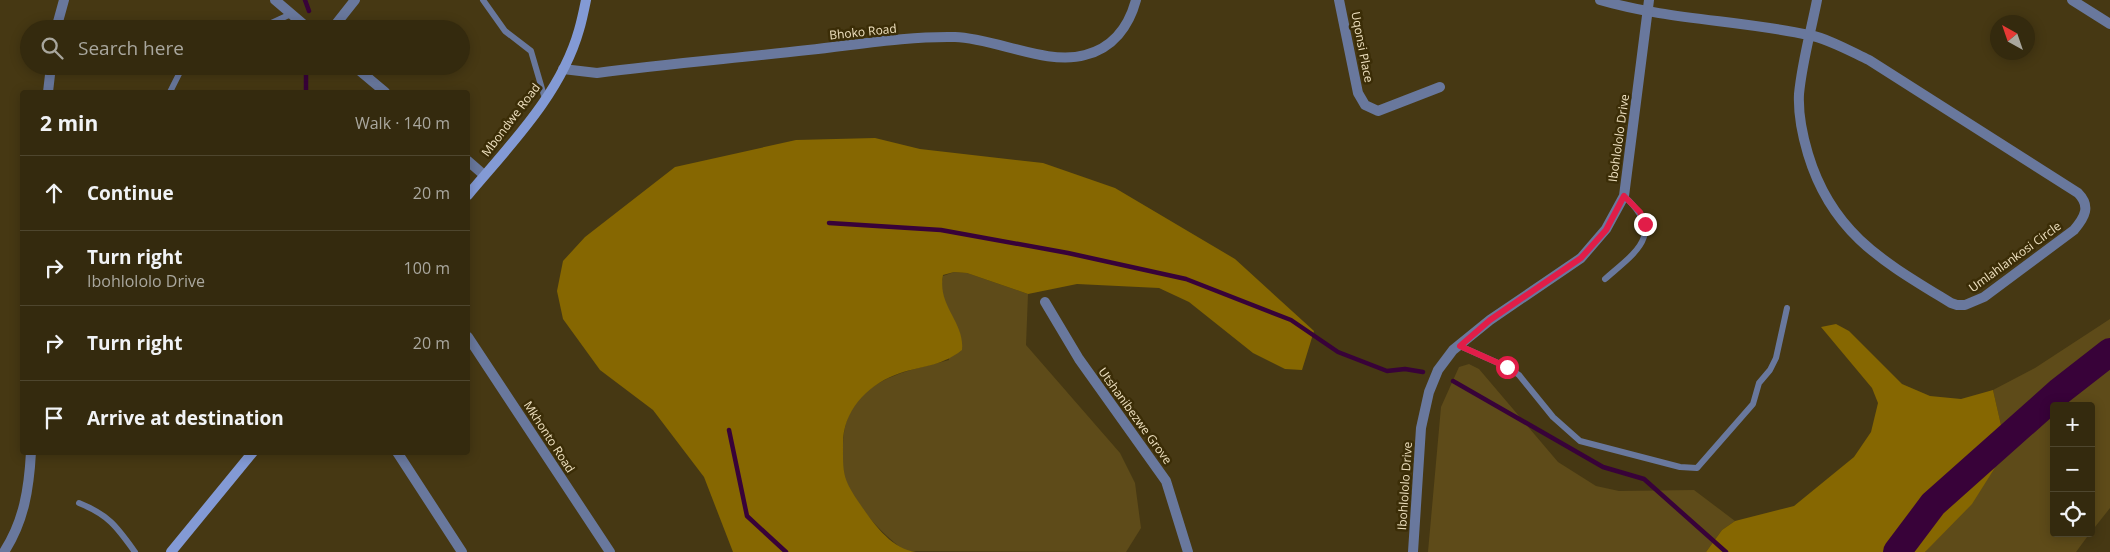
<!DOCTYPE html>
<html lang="en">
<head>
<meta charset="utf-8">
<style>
  body { margin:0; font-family:"Open Sans",sans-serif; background:#3f361c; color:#f1f3f6 }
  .controls { position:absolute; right:15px; bottom:15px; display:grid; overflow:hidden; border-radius:5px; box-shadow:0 2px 12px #0003 }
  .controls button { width:45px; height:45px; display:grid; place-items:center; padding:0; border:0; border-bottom:1px solid #4e462e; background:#342a0e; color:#f1f3f6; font:25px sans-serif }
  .compass { position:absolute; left:1990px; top:15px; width:45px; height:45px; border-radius:50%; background:#342a0e; box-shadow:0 2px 12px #0003; rotate:320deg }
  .stop { position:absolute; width:15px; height:15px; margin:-11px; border:4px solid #e11d48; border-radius:50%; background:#fff }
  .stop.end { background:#e11d48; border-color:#fff; box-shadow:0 1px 5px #0008 }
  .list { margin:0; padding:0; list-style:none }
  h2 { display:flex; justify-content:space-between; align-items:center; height:65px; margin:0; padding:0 20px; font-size:21px }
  h2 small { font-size:16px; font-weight:400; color:#a9a79e }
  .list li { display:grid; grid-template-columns:32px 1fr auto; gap:15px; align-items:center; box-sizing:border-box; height:75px; padding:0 20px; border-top:1px solid #4e462e }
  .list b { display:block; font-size:19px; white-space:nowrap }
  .list p { margin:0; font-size:16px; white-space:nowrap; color:#a9a79e }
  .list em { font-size:16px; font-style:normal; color:#a9a79e }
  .icon { flex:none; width:28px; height:28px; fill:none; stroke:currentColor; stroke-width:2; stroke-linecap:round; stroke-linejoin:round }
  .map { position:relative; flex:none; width:2110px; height:552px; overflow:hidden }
  .search { position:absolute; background:#342a0e; box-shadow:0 2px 12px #0003; left:20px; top:20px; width:450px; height:55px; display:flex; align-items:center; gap:12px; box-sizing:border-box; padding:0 18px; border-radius:28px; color:#a9a79e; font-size:19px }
  .panel { position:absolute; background:#342a0e; box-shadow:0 2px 12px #0003; left:20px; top:90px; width:450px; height:365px; border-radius:5px }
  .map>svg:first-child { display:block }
  .green { fill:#5e4b19 }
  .forest { fill:#866701 }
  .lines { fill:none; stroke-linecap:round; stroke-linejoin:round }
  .stream { stroke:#380239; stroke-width:4.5 }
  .river { stroke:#380239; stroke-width:28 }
  .lane { stroke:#69789d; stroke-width:6 }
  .street { stroke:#69789d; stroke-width:10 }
  .secondary { stroke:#839ad5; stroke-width:10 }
  .route { stroke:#e11d48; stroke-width:6 }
  .labels { text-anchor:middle; stroke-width:5; stroke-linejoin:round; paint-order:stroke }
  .street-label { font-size:12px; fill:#efe1c0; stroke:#3b2d07 }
</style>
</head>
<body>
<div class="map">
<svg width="2110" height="552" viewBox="0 0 2110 552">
  <rect width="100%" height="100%" fill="#463813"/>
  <!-- green -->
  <g class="green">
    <path d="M954,272L967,273L1028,294L1026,345L1120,453L1135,483L1141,528L1126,552L905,551C882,534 852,503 843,475C841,466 843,454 843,444C843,426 850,405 864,393C889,373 919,368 949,360L944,299L941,287L943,276Z"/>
    <polygon points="2110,319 2110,508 2091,532 2091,406 2054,406 2054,533 2090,533 2076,552 1925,552 2001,425 1993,390 2035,368"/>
    <polygon points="1469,364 1479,369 1558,462 1596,486 1619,491 1694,490 1735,521 1722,530 1706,552 1428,552 1441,407 1459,367"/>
  </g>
  <!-- forest -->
  <g class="forest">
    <path d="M875,138L920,149L1043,163L1115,188L1235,259L1314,331L1302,370L1285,369L1253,353L1189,302L1159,288L1077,284L1028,294L967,273L954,272L943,275C937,306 965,322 962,350C939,368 920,365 895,375C866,386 843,412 843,443C843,473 842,478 860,504C873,523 891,549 916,552H733L704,477L653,410L600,370L563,319L557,291L563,261L585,237L675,167L796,140Z"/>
    <polygon points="1836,324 1849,331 1902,384 1930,396 1961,399 1993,390 2001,425 1996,466 1972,504 1925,552 1706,552 1722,530 1735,521 1794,506 1854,457 1871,432 1878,403 1872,388 1821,327"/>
  </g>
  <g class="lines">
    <!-- stream -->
    <g class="stream">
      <polyline points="305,0 309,11"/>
      <polyline points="306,92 306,66"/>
      <polyline points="829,223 941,230 1068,253 1186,279 1291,320 1338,352 1387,371 1405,369 1423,372"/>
      <polyline points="1453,381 1603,467 1644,479 1726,552"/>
      <polyline points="729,430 747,516 786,552"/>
    </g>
    <!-- river -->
    <polyline class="river" points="1897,552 1933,504 2060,391 2110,352"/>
    <!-- lane -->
    <g class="lane">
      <polyline points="483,0 505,31 531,51 545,99"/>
      <polyline points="222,29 267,25 291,14"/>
      <polyline points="170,92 183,66"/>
      <path d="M1605,279C1637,251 1666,234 1624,196"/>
      <polyline points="1460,346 1507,367 1519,375 1553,417 1580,441 1680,467 1697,468 1753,404 1759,383 1770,370 1776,358 1787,308"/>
      <path d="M79,503C109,515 117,527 135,552"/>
    </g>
    <!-- street -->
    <g class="street">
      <polyline points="275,0 309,29"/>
      <polyline points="1339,0 1358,93 1365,105 1378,111 1440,87"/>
      <path d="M1600,0C1668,20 1740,20 1809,35C1829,39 1850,51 1869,60L2078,193C2091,206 2085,217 2074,230L1984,297L1965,305H1957L1951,303C1884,262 1832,234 1808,154C1802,134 1798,114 1799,94C1802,62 1811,31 1817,0"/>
      <polyline points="2072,0 2110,24"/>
      <polyline points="56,29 64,0"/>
      <polyline points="332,29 355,0"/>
      <polyline points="354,66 385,92"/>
      <path d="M563,69L597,73C667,64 738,58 808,50C856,45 906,36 955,37C995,38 1047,66 1085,55C1113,48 1129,26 1136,0"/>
      <polyline points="48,92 51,66"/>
      <polyline points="468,161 484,175"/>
      <polyline points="1045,302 1079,359 1166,481 1188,552"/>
      <polyline points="468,337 610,552"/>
      <polyline points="397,452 462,552"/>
      <path d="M4,552C24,521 29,489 31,452"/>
      <polyline points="1413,552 1421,428 1429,392 1438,370 1453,350 1490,320 1581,258 1606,229 1624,196 1649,0"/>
    </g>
    <!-- secondary -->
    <g class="secondary">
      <path d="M468,195C509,146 561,94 579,30C582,20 584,10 586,0"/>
      <polyline points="171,552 253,452"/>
    </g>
  </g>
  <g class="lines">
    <!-- route -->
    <polyline class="route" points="1507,367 1460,346 1490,320 1581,258 1606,230 1624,196 1640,212 1645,224"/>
  </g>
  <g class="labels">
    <!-- street labels -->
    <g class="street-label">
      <text transform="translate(863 32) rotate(-6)" y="4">Bhoko Road</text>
      <text transform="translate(1362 47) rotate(79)" y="4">Uqonsi Place</text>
      <text transform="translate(511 120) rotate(-53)" y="4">Mbondwe Road</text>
      <text transform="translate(1619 138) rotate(-82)" y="4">Ibohlololo Drive</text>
      <text transform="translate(2015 257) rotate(-36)" y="4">Umlahlankosi Circle</text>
      <text transform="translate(1135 416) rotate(54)" y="4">Utshanibezwe Grove</text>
      <text transform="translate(549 437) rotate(57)" y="4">Mkhonto Road</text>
      <text transform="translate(1405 486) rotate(-86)" y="4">Ibohlololo Drive</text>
    </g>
  </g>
</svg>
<div class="controls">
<button>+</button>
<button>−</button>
<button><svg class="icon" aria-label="locate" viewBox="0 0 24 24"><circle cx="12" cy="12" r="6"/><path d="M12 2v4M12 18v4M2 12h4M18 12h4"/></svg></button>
</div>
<svg class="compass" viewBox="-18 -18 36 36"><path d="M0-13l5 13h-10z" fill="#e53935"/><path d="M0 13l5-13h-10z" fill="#a9a79e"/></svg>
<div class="stop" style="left:1507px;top:367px"></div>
<div class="stop end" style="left:1645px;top:224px"></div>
<div class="search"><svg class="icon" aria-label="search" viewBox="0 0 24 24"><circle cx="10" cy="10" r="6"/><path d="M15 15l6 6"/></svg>Search here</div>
<section class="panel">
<h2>2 min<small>Walk · 140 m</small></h2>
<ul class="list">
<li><svg class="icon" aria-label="ahead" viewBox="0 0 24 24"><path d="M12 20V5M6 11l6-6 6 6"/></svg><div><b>Continue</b></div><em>20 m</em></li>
<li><svg class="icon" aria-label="right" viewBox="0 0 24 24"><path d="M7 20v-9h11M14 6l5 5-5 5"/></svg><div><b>Turn right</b><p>Ibohlololo Drive</p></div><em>100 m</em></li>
<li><svg class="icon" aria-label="right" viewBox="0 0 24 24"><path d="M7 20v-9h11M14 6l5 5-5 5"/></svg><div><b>Turn right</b></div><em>20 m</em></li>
<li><svg class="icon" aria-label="arrive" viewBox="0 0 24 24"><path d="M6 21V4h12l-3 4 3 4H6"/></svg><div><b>Arrive at destination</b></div></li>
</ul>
</section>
</div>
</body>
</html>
